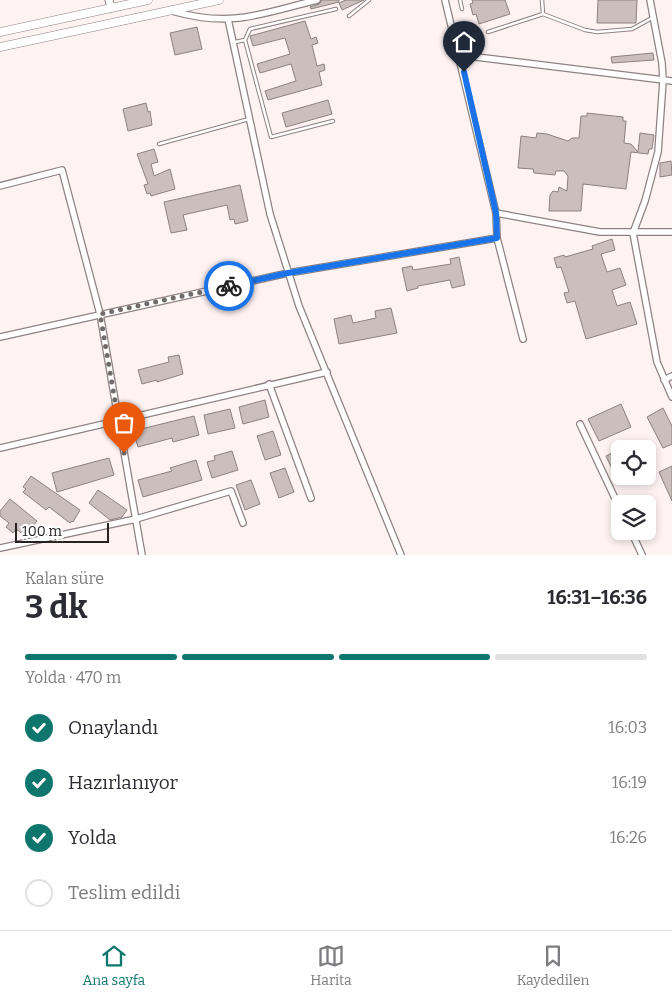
<!DOCTYPE html>
<html lang="tr">
<meta charset="utf-8">
<style>
body{margin:0;font-family:Bitter,serif;background:#f2f2f3;color:#2b2b33;height:100vh;display:flex;flex-direction:column;font-size:19px;white-space:nowrap}
*{box-sizing:border-box;margin:0}
p{font-size:16px;color:#7c7c81}
.icon{flex:none;width:28px;height:28px;fill:none;stroke:currentColor;stroke-width:2;stroke-linecap:round;stroke-linejoin:round}
.map{position:relative;height:555px;overflow:hidden}
.details{display:flex;flex-direction:column;background:#fff;flex:1}
.details>*{flex:none}
.tools{position:absolute;left:611px;top:440px;display:grid;gap:10px}
.tools a{display:grid;place-items:center;width:45px;height:45px;border-radius:8px;background:#fff;box-shadow:0 2px 8px #0003;font-size:25px}
.scale{position:absolute;left:15px;bottom:12px;width:94px;box-sizing:border-box;padding-left:5px;border:2px solid #262222;border-top:0;font-size:14px;line-height:18px;white-space:nowrap;color:#262222;-webkit-text-stroke:4px #fff;paint-order:stroke}
.pin{position:absolute;display:grid;place-items:center;width:42px;height:42px;color:#fff;margin:-51px -21px;border-radius:50% 50% 50% 0;rotate:-45deg;box-shadow:0 0 5px #0007}
.pin .icon{rotate:45deg}
.courier{position:absolute;display:grid;place-items:center;width:50px;height:50px;margin:-25px;border:4px solid #1a73e8;border-radius:50%;background:#fff;color:#222;box-shadow:0 1px 6px #0007}
.summary em{font-style:normal;font-weight:700}
.summary div{display:flex;flex-direction:column-reverse}
.summary{display:flex;align-items:center;justify-content:space-between;height:85px;padding:0 25px}
h1{font-size:32px;font-weight:700;line-height:38px}
.bar{display:grid;grid-template-columns:repeat(4,1fr);gap:8px 5px;align-content:center;height:60px;padding:0 25px}
.bar i{height:6px;border-radius:4px;background:#e1e1e2}
.bar .active{background:#0f766e}
.bar p{grid-column:span 4}
ol{padding:0 25px;list-style:none}
li{display:flex;align-items:center;gap:15px;height:55px}
li p{margin-inline-start:auto}
li .icon{padding:5px;border-radius:50%;background:#0f766e;color:#fff;stroke-width:4}
li:last-child{color:#7c7c81}
li i{width:28px;height:28px;border:2px solid #e1e1e2;border-radius:50%}
.tab-bar{display:flex;justify-content:space-around;align-items:center;height:70px;border-top:1px solid #e1e1e2;background:#fff;font-size:14px;color:#7c7c81}
.tab-bar a{display:grid;justify-items:center;gap:2px}
.tab-bar .active{color:#0f766e}
.map>svg:first-child{display:block}
.building{fill:#cabfbc;stroke:#8c827e}
.lines{fill:none;stroke-linecap:round;stroke-linejoin:round}
.service-casing{stroke:#8d8283;stroke-width:4.5}
.minor-casing{stroke:#8d8283;stroke-width:8}
.tertiary-casing{stroke:#8d8283;stroke-width:9}
.secondary-casing{stroke:#8d8283;stroke-width:9}
.service{stroke:#fff;stroke-width:2.5}
.minor{stroke:#fff;stroke-width:5.5}
.tertiary{stroke:#fff;stroke-width:7}
.secondary{stroke:#fff;stroke-width:8}
.done{stroke:#726b6b;stroke-width:5;stroke-dasharray:0 9}
.route{stroke:#1a73e8;stroke-width:6}
</style>
<div class="map">
<svg width="672" height="555" viewBox="0 0 672 555">
<rect width="100%" height="100%" fill="#fef2f3"/>
<path class="building" d="M322,0h17v2l-28,7 -1,-2 9,-3z
M346,0h18l-22,10 -3,-7z
M472,0h33l5,14 -31,10 -3,-10 -3,1 -3,-11 3,-1z
M598,0h39l-1,23h-39z
M305,21l6,18 5,-2 2,6 -6,2 5,21 7,-2 1,6 -6,2 3,13 -54,15 -3,-9 31,-10 -5,-17 -31,9 -3,-9 33,-10 -5,-16 -32,8 -3,-10z
M197,27l5,22 -27,6 -5,-22z
M653,53l1,7 -42,3 -1,-6z
M328,100l4,14 -46,13 -4,-14z
M146,103l2,9 2,-1 2,14 -24,6 -5,-22z
M587,113l36,4v4h3l-2,22 7,1 7,8 2,-19 14,2 -2,14h-3l-1,5 -17,-2 -5,37 -43,-5 -2,27h-32l1,-16 3,-4 5,1 1,-5 8,4 1,-15 -4,-5h-8l-1,4 -21,-2 -1,-4 -15,-1 3,-32 15,2 1,-5 10,1 21,7 4,-3h7l2,-22h6z
M154,149l4,13 -7,2 3,12 16,-7 5,20 -24,7 -1,-3 -3,1 -3,-9 4,-1 -11,-30z
M671,161l1,14 -12,2v-14z
M240,185l8,36 -13,3 -1,-5 -4,1 -3,-15 -44,10 4,15 -16,3 -7,-31z
M612,239l3,11 -14,4 6,18 13,-4 6,17 -14,5 5,16 13,-4 7,22 -51,15 -11,-38 -8,2 -3,-10 5,-1 -8,-25 -4,1 -3,-10 10,-3 1,2 28,-8 -1,-3z
M459,257l6,28 -13,3 -2,-8 -32,6v2l-11,3 -5,-23 10,-2 1,4 38,-6 -1,-5z
M391,308l6,25 -58,11 -5,-25 17,-4 2,8 23,-5 -1,-7z
M179,355l4,19 -26,8v-2l-15,4 -4,-14 31,-8 -1,-5z
M265,400l4,17 -26,7 -4,-17z
M621,404l10,23 -32,14 -11,-22z
M663,408l9,18v18l-9,4 -16,-31z
M230,409l5,19 -27,6 -4,-19z
M194,416l5,19 -26,7 -1,-4 -34,9 -5,-16z
M273,431l8,24 -16,5 -8,-24z
M620,449v24l-5,2 -9,-19z
M232,451l6,19 -26,8 -5,-16 8,-2 -1,-4z
M109,458l5,17 -57,17 -5,-19z
M196,460l6,20 -59,17 -5,-17 34,-9 -2,-3z
M672,466v35l-13,-29z
M285,468l9,24 -15,6 -9,-25z
M31,476l49,34 -7,12 -1,-1 -2,2 -21,-16 -3,3 -23,-18 3,-3 -3,-2z
M251,480l9,24 -15,6 -9,-25z
M98,490l29,20 -5,7 -12,3 -21,-17z
M10,499l27,22 -12,15 -9,-7 -3,4 -7,-6 3,-4 -9,-7v-5z"/>
<g class="lines">
<defs>
<path id="service" d="M460,0l2,9
M542,0l1,14
M349,16l20,-16
M488,32l55,-18 42,16 12,2 35,-3 20,-11
M245,40l26,97 62,-16
M235,42l10,-2 5,-11 86,-20
M159,144l90,-25"/>
<path id="minor" d="M445,0l51,213 1,25 26,101
M650,0l12,63 1,18 -5,71 -13,49 -12,32 24,129 15,35
M172,11c59,17 88,3 145,-11
M228,19l42,195 29,92 102,249
M460,55l212,26
M0,186l62,-16 38,144 42,241
M496,213l104,19h72
M0,337l288,-64 209,-35
M664,380l8,-4
M269,384l42,114
M580,424l40,85
M0,448l327,-76
M631,531l11,24
M0,548l136,-29 95,-28 12,32"/>
<path id="tertiary" d="M109,0l2,8"/>
<path id="secondary" d="M0,32l148,-32
M0,47l219,-47"/>
</defs>
<use href="#service" class="service-casing"/>
<use href="#minor" class="minor-casing"/>
<use href="#tertiary" class="tertiary-casing"/>
<use href="#secondary" class="secondary-casing"/>
<use href="#service" class="service"/>
<use href="#minor" class="minor"/>
<use href="#tertiary" class="tertiary"/>
<use href="#secondary" class="secondary"/>
</g>
<g class="lines">
<path class="done" d="M124,453l-24,-139 129,-28"/>
<path class="route" d="M229,286l59,-13 209,-35 -1,-25 -32,-141"/>
</g>
</svg>
<div class="tools">
<a><svg class="icon" aria-label="locate" viewBox="0 0 24 24"><circle cx="12" cy="12" r="6"/><path d="M12 2v4M12 18v4M2 12h4M18 12h4"/></svg></a>
<a><svg class="icon" aria-label="layers" viewBox="0 0 24 24"><path d="M12 4l9 5-9 5-9-5zM3 14l9 5 9-5"/></svg></a>
</div>
<div class="scale">100 m</div>
<div class="pin" style="left:124px;top:453px;background:#ea580c"><svg class="icon" aria-label="bag" viewBox="0 0 24 24"><path d="M5 8h14l-1 12H6zM9 8a3 3 0 0 1 6 0"/></svg></div>
<div class="pin" style="left:464px;top:72px;background:#1f2937"><svg class="icon" aria-label="home" viewBox="0 0 24 24"><path d="M3 11l9-7 9 7M6 9v11h12V9"/></svg></div>
<div class="courier" style="left:229px;top:286px"><svg class="icon" aria-label="bike" viewBox="0 0 24 24"><circle cx="6" cy="16" r="4"/><circle cx="18" cy="16" r="4"/><path d="M6 16l4-8h5l3 8M10 8l3 8H6M13 5h3"/></svg></div>
</div>
<section class="details">
<div class="summary"><div><h1>3 dk</h1><p>Kalan süre</p></div><em>16:31–16:36</em></div>
<div class="bar"><i class="active"></i><i class="active"></i><i class="active"></i><i></i><p>Yolda · 470 m</p></div>
<ol>
<li><svg class="icon" aria-label="check" viewBox="0 0 24 24"><path d="M5 12l5 5 9-10"/></svg>Onaylandı<p>16:03</p></li>
<li><svg class="icon" aria-label="check" viewBox="0 0 24 24"><path d="M5 12l5 5 9-10"/></svg>Hazırlanıyor<p>16:19</p></li>
<li><svg class="icon" aria-label="check" viewBox="0 0 24 24"><path d="M5 12l5 5 9-10"/></svg>Yolda<p>16:26</p></li>
<li><i></i>Teslim edildi</li>
</ol>
</section>
<nav class="tab-bar">
<a class="active"><svg class="icon" aria-label="home" viewBox="0 0 24 24"><path d="M3 11l9-7 9 7M6 9v11h12V9"/></svg>Ana sayfa</a>
<a><svg class="icon" aria-label="map" viewBox="0 0 24 24"><path d="M3 6l6-2 6 2 6-2v14l-6 2-6-2-6 2zM9 4v14M15 6v14"/></svg>Harita</a>
<a><svg class="icon" aria-label="saved" viewBox="0 0 24 24"><path d="M7 4h10v16l-5-4-5 4z"/></svg>Kaydedilen</a>
</nav>
